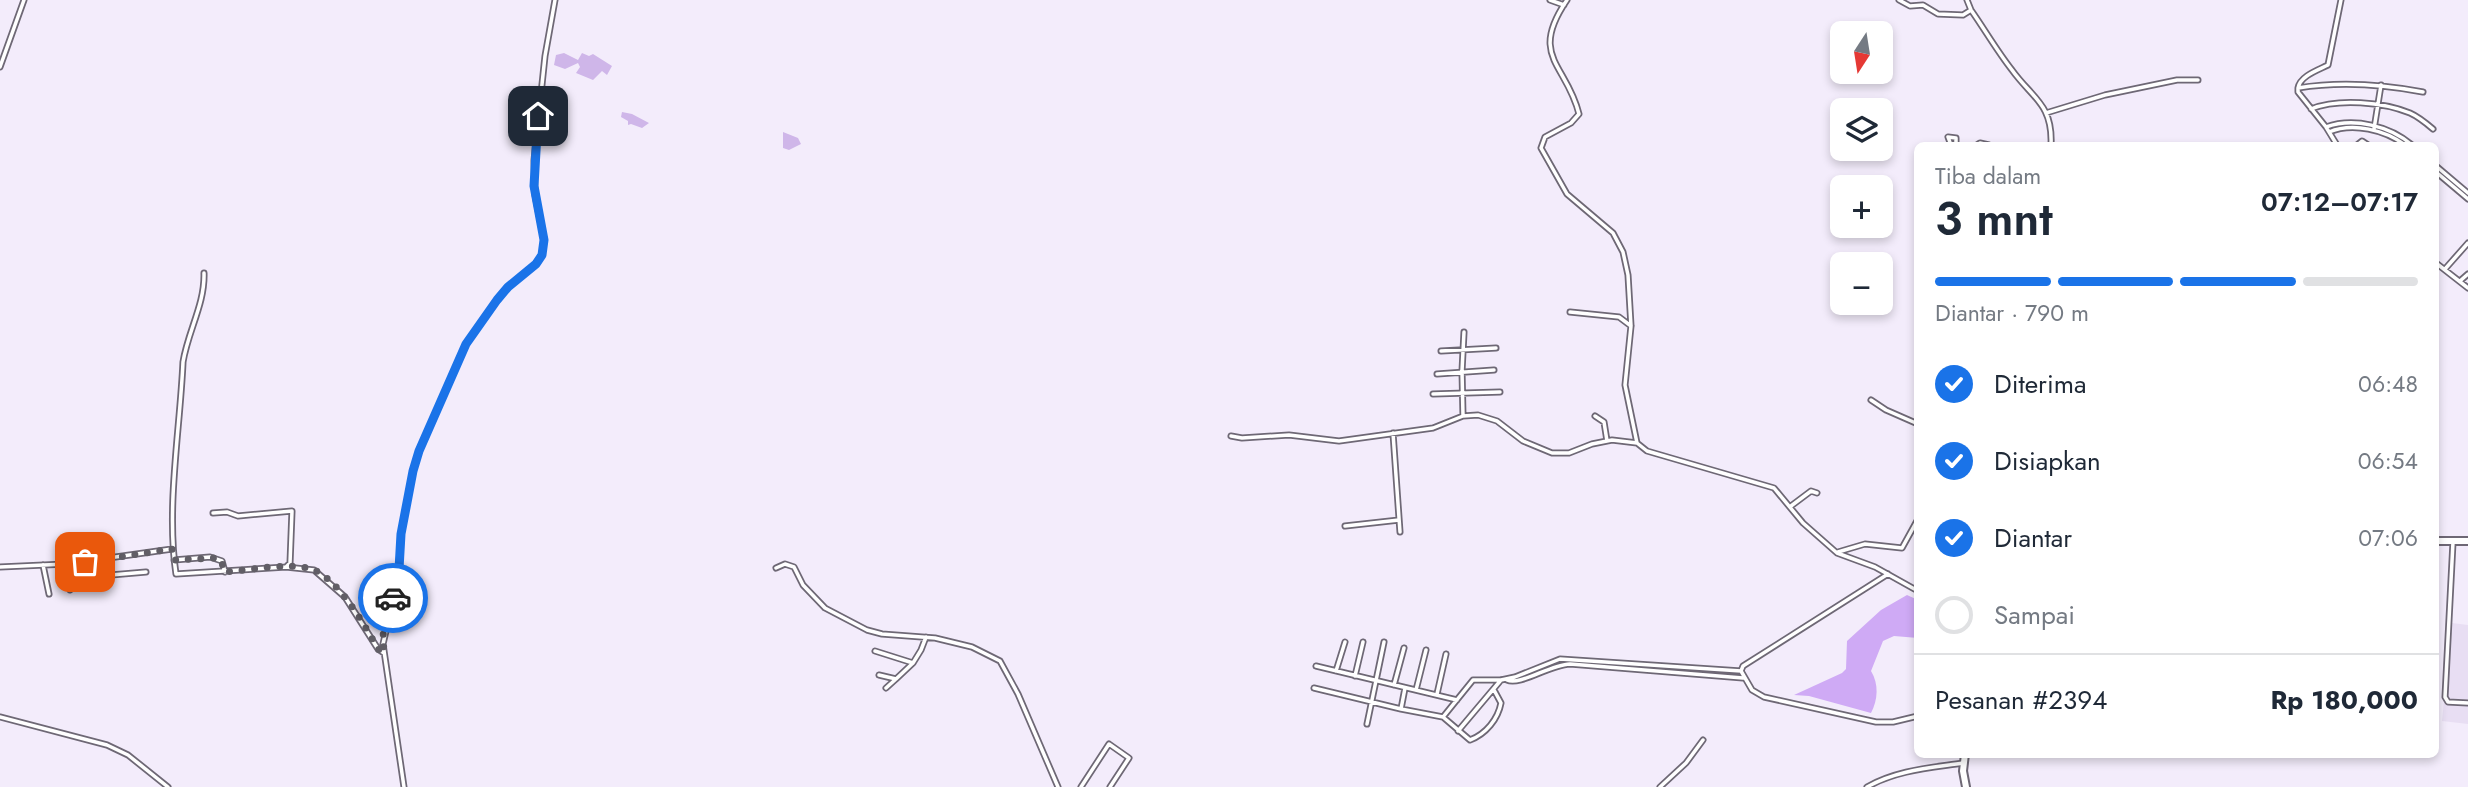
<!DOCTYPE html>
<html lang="id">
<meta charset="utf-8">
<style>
body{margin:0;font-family:Jost,sans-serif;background:#f2f2f3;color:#1f2937;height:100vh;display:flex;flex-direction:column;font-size:26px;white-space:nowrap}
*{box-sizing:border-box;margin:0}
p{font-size:23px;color:#747a83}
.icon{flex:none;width:38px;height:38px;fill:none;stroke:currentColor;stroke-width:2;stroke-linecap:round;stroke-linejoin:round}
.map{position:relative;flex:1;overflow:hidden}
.panel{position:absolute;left:1914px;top:142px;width:525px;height:616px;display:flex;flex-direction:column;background:#fff;border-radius:10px;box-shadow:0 4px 10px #0003}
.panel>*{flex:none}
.needle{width:46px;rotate:192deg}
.controls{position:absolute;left:1830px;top:21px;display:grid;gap:14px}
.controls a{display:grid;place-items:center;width:63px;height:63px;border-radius:10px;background:#fff;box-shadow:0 4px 10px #0003;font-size:35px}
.pin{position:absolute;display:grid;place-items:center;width:60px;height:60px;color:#fff;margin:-30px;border-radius:14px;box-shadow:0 4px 10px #0006}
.courier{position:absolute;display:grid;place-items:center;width:70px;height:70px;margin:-35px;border:5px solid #1a73e8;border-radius:50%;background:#fff;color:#222;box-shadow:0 2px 9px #0007}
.overview em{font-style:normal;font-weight:600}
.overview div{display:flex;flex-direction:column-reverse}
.overview{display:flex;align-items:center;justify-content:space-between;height:119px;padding:0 21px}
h1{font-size:46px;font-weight:600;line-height:52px}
.bar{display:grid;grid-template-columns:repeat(4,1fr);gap:10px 7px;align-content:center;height:84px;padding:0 21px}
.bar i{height:9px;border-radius:5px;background:#e0e1e3}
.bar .active{background:#1a73e8}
.bar p{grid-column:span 4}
.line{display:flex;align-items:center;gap:18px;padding:0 21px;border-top:2px solid #e0e1e3}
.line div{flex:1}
ol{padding:0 21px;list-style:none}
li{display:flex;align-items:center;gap:21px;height:77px}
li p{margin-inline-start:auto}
li .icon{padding:7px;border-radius:50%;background:#1a73e8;color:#fff;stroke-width:4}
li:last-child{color:#747a83}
li i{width:38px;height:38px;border:4px solid #e0e1e3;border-radius:50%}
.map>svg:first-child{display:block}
.built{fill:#e8def3}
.green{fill:#cfb6e9}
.forest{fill:#cfaaf5}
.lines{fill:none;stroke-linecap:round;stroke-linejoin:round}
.minor-casing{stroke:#6e6875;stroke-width:7}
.trunk-casing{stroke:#6e6875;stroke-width:10}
.minor{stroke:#fff;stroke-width:3.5}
.trunk{stroke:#fff;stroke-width:6}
.done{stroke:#615e66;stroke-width:7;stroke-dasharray:0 12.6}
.route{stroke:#1a73e8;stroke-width:9}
</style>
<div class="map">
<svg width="2468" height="787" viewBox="0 0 2468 787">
<rect width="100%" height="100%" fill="#f3ecfb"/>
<path class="built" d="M2452,623l16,2v99l-26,-3z"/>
<path class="green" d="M564,53l14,7 4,-7 7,3 4,-2 19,12 -5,9 -5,-4 -9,9 -17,-7 4,-6 -2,-4 -13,6 -11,-4 2,-10z
M622,112l10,2 17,9 -7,5 -11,-4 -3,1v-4l-7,-4z
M783,132l15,6 3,6 -12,6 -6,-2z"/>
<path class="forest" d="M1907,595l11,5v38l-24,-2 -11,5 -12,30c8,13 7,29 0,42l-62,-17 -15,-1 48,-22 4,-4 1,-28 34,-31z"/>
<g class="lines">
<defs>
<path id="minor" d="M1550,0l14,5
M1567,0c-39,57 0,64 12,114l-8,9 -26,14 -4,11 26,46 46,39 10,19 5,23 3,51 -6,59 12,58 10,8 127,37 29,35 34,30 38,14 43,24
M1899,0l11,6 13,-1 15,9 25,1 8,-5
M1967,0l4,10c14,20 26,41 41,60 20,28 41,34 39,75
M0,67l24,-67
M2298,88c2,-12 20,-18 30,-23l13,-65
M2311,109c27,-11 72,-7 99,4 9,4 16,10 23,16
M2046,113l59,-18 72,-15h21
M2326,127c28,-10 64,-1 86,18
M2374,129l7,-44
M2329,132c24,-10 56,-2 76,13
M1951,145l-3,-8 8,1v7
M1977,145l3,-2 9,2
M2337,145l-11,-18 -28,-35v-4c43,-7 83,-4 125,4
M2357,145l5,-4 6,4
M2436,166l32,27
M2436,172l32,27
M2436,263l32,25
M2445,269l23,-26
M204,273c1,31 -16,58 -21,89 -3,68 -17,145 -7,212l110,-7 28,3 31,27 33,52 6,4
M2460,281l8,-7
M1570,312l49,5 12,9
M1441,351l55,-3
M1437,374l57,-4
M1433,394l67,-2
M1871,400l15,10 32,14
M1463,416l-1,-45 2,-39
M1595,416l9,6 3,19
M1393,433l7,99
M1231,436l11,2 47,-3 50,6 94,-13 30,-12 15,-1 19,6 26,20 29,12h17l23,-9 20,-4 25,3
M1791,506l20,-15 6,2
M213,513l14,-1 11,4 54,-5 -2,52 -4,4
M1345,526l54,-6
M2453,542l-8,155 3,5 20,1
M1838,552l27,-8 37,4 16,-29
M103,558l4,16 4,1 35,-3
M174,560l36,-3 12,4 3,11
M85,563l4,25
M43,565l6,29
M66,565l4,25
M0,567l66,-3 106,-15
M776,568l9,-4 9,3 9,18 22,23 42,22 15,4 53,4 37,9 28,14 18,33 40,93
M1888,574l-145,92 -2,5 11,19 12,7 112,25h17l25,-6
M875,651l38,12 8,-13 5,-13
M1316,666l141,34
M1336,671l9,-29
M879,675l17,4 17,-16
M1355,676l8,-34
M1507,680c13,6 42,-15 63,-16l173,14
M1394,685l10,-37
M886,688l10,-9
M1314,688l87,21
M1405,688l-4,21 42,8 27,23c16,-6 28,-21 31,-37l-7,-13
M1416,690l10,-40
M1437,694l9,-40
M0,717l107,28 21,10 40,32
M1443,717l30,-37h28l14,-3 45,-18 181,12
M1367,724l17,-82
M1458,731l43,-51
M404,787l-21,-143 15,-65 3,-45 12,-63 6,-20 47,-107 31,-44 11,-13 28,-23 6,-9 2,-15 -9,-45 -1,-35 11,-104 10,-56
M1081,787l28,-43 20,14 -19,29
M1660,787l26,-24 17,-23
M1867,787c30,-17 63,-19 96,-24"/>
<path id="trunk" d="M2436,541h32
M1965,754l-2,17 3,16"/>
</defs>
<use href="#minor" class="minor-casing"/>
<use href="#trunk" class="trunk-casing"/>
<use href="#minor" class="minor"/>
<use href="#trunk" class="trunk"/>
</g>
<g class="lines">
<path class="done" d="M85,562l87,-13 2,11 41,-2 6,2 4,12c26,-2 57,-9 83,-4 28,6 57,58 70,81l6,4 -1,-18 10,-37"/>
<path class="route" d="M393,598l6,-29 2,-35 12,-63 6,-20 47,-107 31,-44 11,-13 28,-23 6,-9 2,-15 -10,-54 4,-70"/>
</g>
</svg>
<div class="controls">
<a><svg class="needle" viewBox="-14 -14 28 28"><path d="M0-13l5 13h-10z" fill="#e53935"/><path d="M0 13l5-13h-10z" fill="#747a83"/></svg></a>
<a><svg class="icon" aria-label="layers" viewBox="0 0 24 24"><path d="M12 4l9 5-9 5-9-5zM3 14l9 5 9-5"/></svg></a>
<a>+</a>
<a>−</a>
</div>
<div class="pin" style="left:85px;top:562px;background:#ea580c"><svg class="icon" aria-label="bag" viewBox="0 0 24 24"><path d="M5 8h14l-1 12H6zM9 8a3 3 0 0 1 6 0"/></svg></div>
<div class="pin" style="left:538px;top:116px;background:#1f2937"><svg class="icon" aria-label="home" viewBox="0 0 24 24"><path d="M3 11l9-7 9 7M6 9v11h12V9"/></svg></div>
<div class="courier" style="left:393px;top:598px"><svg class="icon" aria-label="car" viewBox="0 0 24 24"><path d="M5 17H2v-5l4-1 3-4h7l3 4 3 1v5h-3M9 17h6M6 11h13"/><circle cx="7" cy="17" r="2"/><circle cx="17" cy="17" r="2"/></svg></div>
<section class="panel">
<div class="overview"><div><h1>3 mnt</h1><p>Tiba dalam</p></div><em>07:12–07:17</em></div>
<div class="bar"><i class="active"></i><i class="active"></i><i class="active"></i><i></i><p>Diantar · 790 m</p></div>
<ol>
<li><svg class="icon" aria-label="check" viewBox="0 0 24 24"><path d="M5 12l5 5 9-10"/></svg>Diterima<p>06:48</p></li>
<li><svg class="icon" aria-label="check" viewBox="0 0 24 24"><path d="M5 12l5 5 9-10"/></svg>Disiapkan<p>06:54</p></li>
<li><svg class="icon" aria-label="check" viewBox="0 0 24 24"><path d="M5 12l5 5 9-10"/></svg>Diantar<p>07:06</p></li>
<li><i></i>Sampai</li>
</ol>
<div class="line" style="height:91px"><div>Pesanan #2394</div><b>Rp 180,000</b></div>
</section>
</div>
